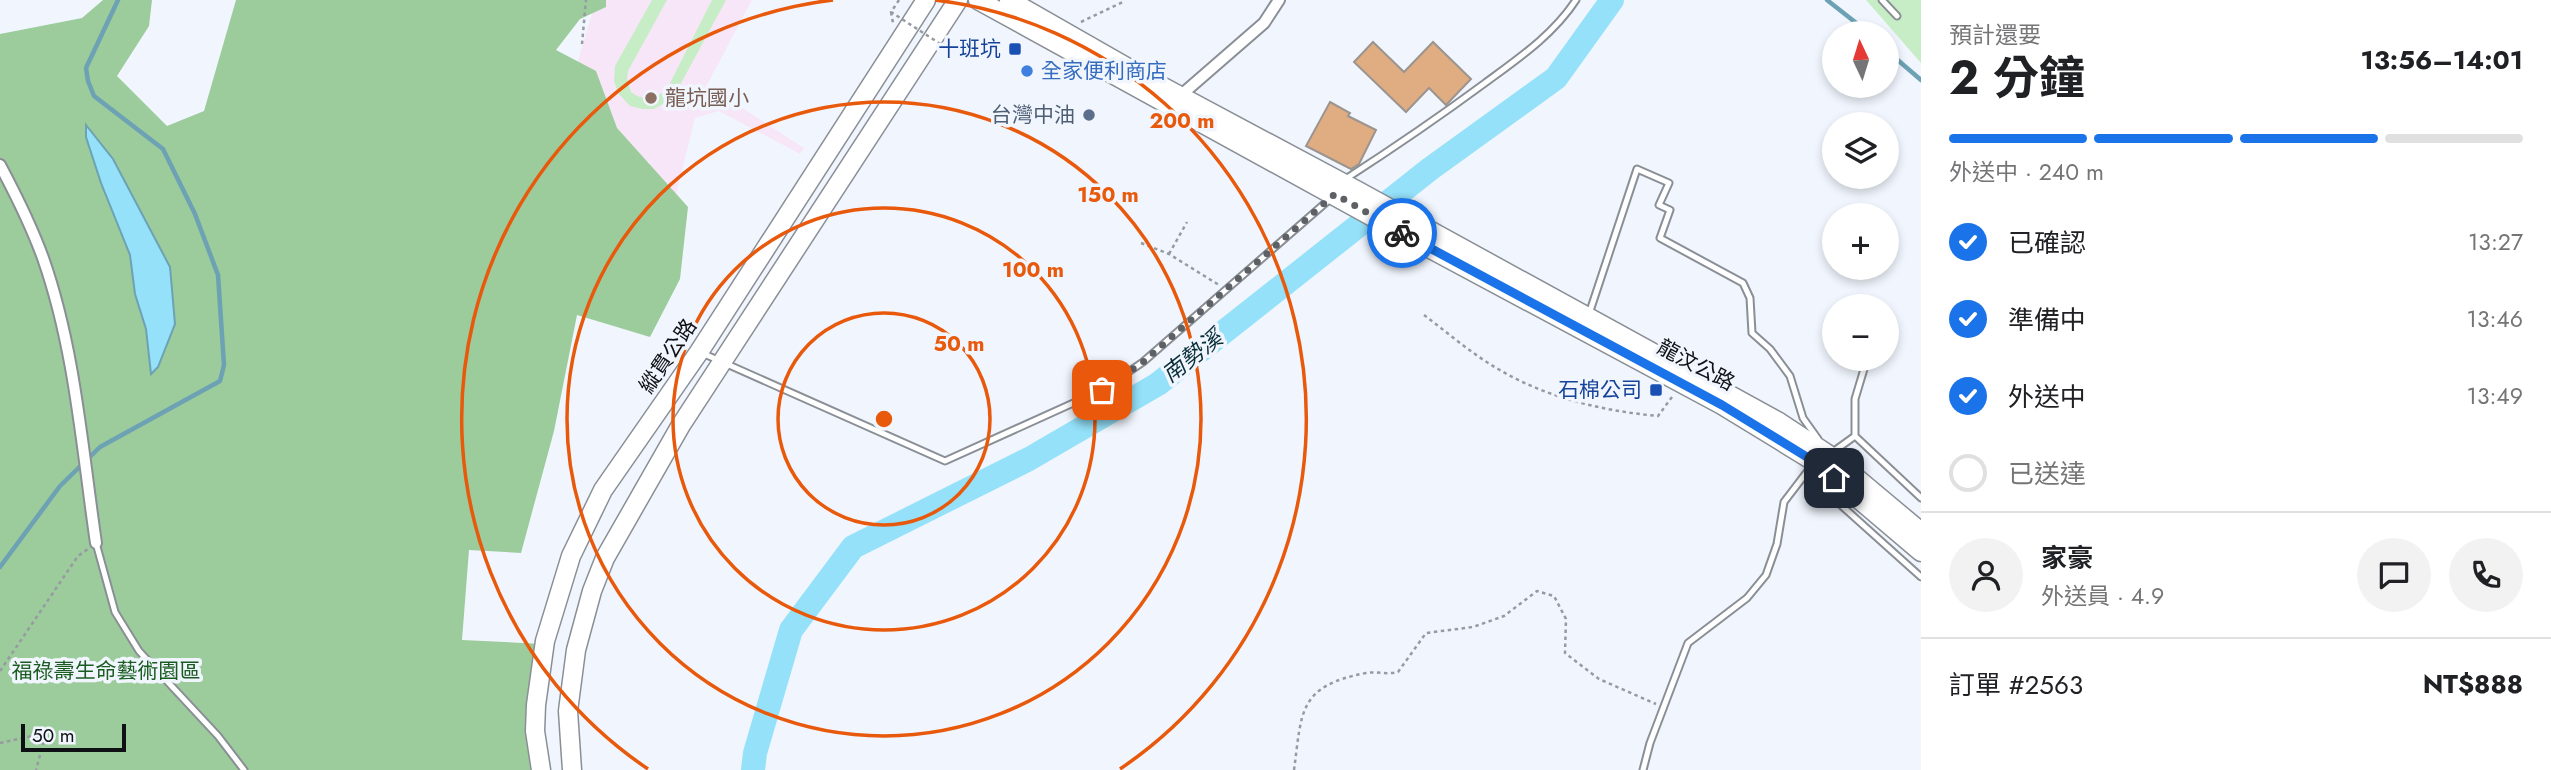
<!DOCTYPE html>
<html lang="zh-TW">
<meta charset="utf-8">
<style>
body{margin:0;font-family:Jost,"Noto Sans TC",sans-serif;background:#f2f2f2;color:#202124;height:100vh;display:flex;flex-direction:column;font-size:26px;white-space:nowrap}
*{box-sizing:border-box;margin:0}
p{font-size:23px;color:#757577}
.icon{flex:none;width:38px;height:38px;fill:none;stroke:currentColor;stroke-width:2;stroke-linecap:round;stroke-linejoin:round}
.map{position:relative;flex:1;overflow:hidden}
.panel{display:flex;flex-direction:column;background:#fff;width:630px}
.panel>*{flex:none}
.needle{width:46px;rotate:356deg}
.fabs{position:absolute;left:1822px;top:21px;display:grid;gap:14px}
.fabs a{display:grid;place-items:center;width:77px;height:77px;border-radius:50%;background:#fff;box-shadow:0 4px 10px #0003;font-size:35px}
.scale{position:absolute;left:21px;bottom:18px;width:105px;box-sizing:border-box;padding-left:7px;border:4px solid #0e1013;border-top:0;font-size:19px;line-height:24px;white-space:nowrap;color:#0e1013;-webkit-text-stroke:5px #f1f6fe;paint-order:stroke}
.pin{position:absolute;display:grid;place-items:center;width:60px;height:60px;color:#fff;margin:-30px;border-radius:14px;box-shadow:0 4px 10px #0006}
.courier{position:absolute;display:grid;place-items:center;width:70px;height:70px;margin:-35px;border:5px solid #1a73e8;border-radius:50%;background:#fff;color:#222;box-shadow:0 2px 9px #0007}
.summary em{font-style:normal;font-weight:700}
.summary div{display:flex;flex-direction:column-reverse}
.summary{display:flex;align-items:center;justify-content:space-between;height:119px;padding:0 28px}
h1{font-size:46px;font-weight:700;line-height:52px}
.bar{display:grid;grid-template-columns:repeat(4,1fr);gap:10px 7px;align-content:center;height:84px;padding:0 28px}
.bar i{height:9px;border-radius:5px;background:#e0e0e0}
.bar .active{background:#1a73e8}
.bar p{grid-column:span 4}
.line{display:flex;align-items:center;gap:18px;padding:0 28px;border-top:2px solid #e0e0e0}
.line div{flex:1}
.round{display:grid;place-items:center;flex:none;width:74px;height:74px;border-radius:37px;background:#f2f2f2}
ol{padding:0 28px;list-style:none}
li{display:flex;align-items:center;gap:21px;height:77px}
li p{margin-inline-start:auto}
li .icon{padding:7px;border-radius:50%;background:#1a73e8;color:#fff;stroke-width:4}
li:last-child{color:#757577}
li i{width:38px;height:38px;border:4px solid #e0e0e0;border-radius:50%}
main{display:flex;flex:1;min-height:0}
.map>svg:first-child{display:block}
.education{fill:#f7e6f7}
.green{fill:#c6edc6}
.forest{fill:#9ccb9c}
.water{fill:#94e1f9;stroke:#6ca2b4;stroke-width:2}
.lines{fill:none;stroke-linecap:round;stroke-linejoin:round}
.stream{stroke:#6ca2b4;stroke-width:4.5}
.river{stroke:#94e1f9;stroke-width:24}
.building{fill:#e0ad83;stroke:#9b948f;stroke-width:2}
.service-casing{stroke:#8a8f96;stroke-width:9}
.minor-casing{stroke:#8a8f96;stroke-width:14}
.primary-casing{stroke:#8a8f96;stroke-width:21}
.path{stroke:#979ba1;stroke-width:2.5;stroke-dasharray:3.5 3.5;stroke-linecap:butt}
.service{stroke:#fff;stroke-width:5}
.minor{stroke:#fff;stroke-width:10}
.primary{stroke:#fff;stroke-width:18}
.path-bridge{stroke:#979ba1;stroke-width:2.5;stroke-dasharray:3.5 3.5;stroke-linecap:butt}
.done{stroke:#5d6065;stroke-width:7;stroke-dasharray:0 12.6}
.route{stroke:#1a73e8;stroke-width:9}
.ring{fill:none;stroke:#e8590c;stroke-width:3.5}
.transit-dot{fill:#1a4fb4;stroke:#f1f6fe;stroke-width:2.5}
.shop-dot{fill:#3f7fe0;stroke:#f1f6fe;stroke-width:2.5}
.education-dot{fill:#8d6e63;stroke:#f1f6fe;stroke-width:2.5}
.service-dot{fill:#5c6f8a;stroke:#f1f6fe;stroke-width:2.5}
.labels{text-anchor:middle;stroke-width:7;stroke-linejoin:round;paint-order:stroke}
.transit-label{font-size:21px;fill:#164399;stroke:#f1f6fe;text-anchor:end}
.shop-label{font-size:21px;fill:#366cbe;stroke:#f1f6fe;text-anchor:start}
.education-label{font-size:21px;fill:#785e54;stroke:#f1f6fe;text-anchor:start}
.service-label{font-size:21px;fill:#4e5e75;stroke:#f1f6fe;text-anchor:end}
.street-label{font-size:21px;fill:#0e1013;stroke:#f1f6fe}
.park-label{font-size:21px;fill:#1b5c20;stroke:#f1f6fe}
.water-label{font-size:23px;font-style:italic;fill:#082e38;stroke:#f1f6fe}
.centre{fill:#e8590c;stroke:#f1f6fe;stroke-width:3.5}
.ring-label{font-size:21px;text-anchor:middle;font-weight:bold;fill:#e8590c;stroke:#f1f6fe;stroke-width:7;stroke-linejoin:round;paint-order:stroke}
</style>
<main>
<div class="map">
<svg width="1921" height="770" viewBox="0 0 1921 770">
<rect width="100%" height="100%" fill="#f1f6fe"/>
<path class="education" d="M596,0h156l-45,85 97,63 -4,6 -81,-43 -24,7 -20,81 -30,-9 5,-27 -63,-34 -16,-45z"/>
<path class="green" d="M652,0h15l-39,71 -1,7 4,14c13,10 25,7 36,-3l45,-89h14l-53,98 -19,11h-11l-13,-3 -12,-13 -4,-12 1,-15z
M1866,0h55v63z"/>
<path class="forest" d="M103,0h49l-3,26 -32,50 50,50 37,-15 32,-111h370v7l-26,12 -24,31 40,21 21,57 71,79 -8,72 -30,58 -73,-22 -23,116 -33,122 -52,-3 -7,90 81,4 -1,115 3,11h-545v-736l82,-16z"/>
<path class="water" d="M86,125l27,34 57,108 5,57 -17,43 -7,7 -5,-45 -11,-35 -5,-39 -29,-72 -15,-46z"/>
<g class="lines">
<path class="stream" d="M1827,0l42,33
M1886,50l35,30
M0,567l60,-81 40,-39 120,-66 4,-16 -6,-90 -23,-61 -32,-65 -69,-53 -6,-15 -2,-13 32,-68"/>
<path class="river" d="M753,770l2,-17 36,-123 62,-83 176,-88 129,-75 272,-215 126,-91 56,-78"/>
</g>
<path class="building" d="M1373,42l31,30 29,-30 38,37 -25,26 -17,-17 -23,24 -52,-50z
M1330,102l20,11 -2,3 28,14 -17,34 -8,5 -45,-23z"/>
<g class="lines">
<defs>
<path id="service" d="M1882,0l15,16
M1344,180c48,-31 95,-63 141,-97 34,-25 68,-48 91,-83
M1589,314l48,-145 32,14 -10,22 11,5 -10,28 83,45 7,15 2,35 18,16 20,27 13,42 15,21
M702,353l243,108 157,-71 41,-28 187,-163
M1855,436v-37l12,-40
M1830,454l25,-18 66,62
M1818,471l5,18 98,88
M96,543l19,69 24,39 79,85 26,34
M1643,770l7,-27 38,-100 59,-45 19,-23 11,-31 7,-42 29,-38"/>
<path id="minor" d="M1180,96l84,-73 15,-23
M0,165c16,30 31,60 43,93 32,91 39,190 53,285"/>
<path id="primary" d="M978,0l451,248 293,157 93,57 106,90
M1009,0l128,73 221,118 421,231 50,33 92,77
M541,770l-6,-39 1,-26 9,-64 26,-85 32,-66 96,-138 227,-352
M572,770l-4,-59 8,-61 16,-59 13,-33 76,-133 277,-425"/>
</defs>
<use href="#service" class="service-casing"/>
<use href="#minor" class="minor-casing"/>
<use href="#primary" class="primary-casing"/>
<path class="path" d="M891,12l2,11
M1081,22l44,-21
M582,44l4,-44
M1141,243l28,11 50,31
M1169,254l18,-32
M1424,315c24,18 48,39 74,54 49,29 105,42 160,47l14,-19
M0,671l78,-115 10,-7
M0,743l46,-10 -10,37
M1294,770c8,-59 4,-84 72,-97 10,-2 20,2 32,-1l28,-39 47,-6 31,-11 33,-25 17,5 12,23 -1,34 34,26 57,25"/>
<use href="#service" class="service"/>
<use href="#minor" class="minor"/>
<use href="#primary" class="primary"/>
<path class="path-bridge" d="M899,0l-8,12 51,33"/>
</g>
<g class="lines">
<path class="done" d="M1102,390l41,-28 192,-168 67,39"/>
<path class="route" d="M1402,233l320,172 93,57 19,16"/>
</g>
<g class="ring">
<circle cx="884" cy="419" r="106"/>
<circle cx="884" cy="419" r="211"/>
<circle cx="884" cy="419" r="317"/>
<path d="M648 769A422 422 0 0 1 833 0M935 0A422 422 0 0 1 1120 769"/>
</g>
<g class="transit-dot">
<rect x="1008" y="42" width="14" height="14" rx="3.5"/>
<rect x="1649" y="383" width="14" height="14" rx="3.5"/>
</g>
<circle class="shop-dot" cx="1027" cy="71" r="7"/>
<circle class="education-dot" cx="651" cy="98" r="7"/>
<circle class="service-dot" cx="1089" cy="115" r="7"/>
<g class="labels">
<g class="transit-label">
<text x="1001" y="56">十班坑</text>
<text x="1642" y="397">石棉公司</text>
</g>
<g class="shop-label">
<text x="1041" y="78">全家便利商店</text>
</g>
<g class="education-label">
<text x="665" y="105">龍坑國小</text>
</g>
<g class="service-label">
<text x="1075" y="122">台灣中油</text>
</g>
<g class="street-label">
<text transform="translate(668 356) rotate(-56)" y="7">縱貫公路</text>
<text transform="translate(1696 365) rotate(28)" y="7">龍汶公路</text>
</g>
<g class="park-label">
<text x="106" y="678">福祿壽生命藝術園區</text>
</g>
<g class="water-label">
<text transform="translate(1192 356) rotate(-38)" y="8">南勢溪</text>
</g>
</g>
<circle cx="884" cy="419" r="10" class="centre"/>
<g class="ring-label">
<text x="1182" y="128">200 m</text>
<text x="1108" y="202">150 m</text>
<text x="1033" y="277">100 m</text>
<text x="959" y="351">50 m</text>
</g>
</svg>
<div class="fabs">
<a><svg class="needle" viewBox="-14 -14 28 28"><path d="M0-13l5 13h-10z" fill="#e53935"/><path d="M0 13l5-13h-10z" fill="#757577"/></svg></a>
<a><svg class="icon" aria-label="layers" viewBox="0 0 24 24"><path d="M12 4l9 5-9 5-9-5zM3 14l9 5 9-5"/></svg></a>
<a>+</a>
<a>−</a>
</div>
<div class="scale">50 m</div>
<div class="pin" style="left:1102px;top:390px;background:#ea580c"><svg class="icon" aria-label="bag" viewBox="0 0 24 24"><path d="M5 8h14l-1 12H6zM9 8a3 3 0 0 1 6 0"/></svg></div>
<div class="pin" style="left:1834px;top:478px;background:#1f2937"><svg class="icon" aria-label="home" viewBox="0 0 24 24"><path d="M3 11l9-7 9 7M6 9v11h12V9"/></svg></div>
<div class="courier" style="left:1402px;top:233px"><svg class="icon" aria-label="bike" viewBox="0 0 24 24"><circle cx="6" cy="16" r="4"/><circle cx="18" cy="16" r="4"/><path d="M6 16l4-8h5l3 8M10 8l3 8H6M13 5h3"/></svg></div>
</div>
<section class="panel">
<div class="summary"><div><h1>2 分鐘</h1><p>預計還要</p></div><em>13:56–14:01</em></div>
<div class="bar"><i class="active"></i><i class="active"></i><i class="active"></i><i></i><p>外送中 · 240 m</p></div>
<ol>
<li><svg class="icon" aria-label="check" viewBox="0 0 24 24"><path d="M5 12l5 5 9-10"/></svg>已確認<p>13:27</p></li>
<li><svg class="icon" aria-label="check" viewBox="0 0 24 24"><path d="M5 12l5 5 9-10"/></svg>準備中<p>13:46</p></li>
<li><svg class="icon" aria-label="check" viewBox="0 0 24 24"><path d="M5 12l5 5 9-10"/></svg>外送中<p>13:49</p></li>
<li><i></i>已送達</li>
</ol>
<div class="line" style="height:126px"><a class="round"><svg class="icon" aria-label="person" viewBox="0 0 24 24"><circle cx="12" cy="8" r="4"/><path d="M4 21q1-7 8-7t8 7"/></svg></a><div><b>家豪</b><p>外送員 · 4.9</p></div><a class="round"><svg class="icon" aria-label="chat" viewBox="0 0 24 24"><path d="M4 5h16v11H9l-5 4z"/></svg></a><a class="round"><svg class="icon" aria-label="phone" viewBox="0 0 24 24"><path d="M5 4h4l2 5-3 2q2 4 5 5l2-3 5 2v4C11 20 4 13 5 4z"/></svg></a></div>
<div class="line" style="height:91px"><div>訂單 #2563</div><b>NT$888</b></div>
</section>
</main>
